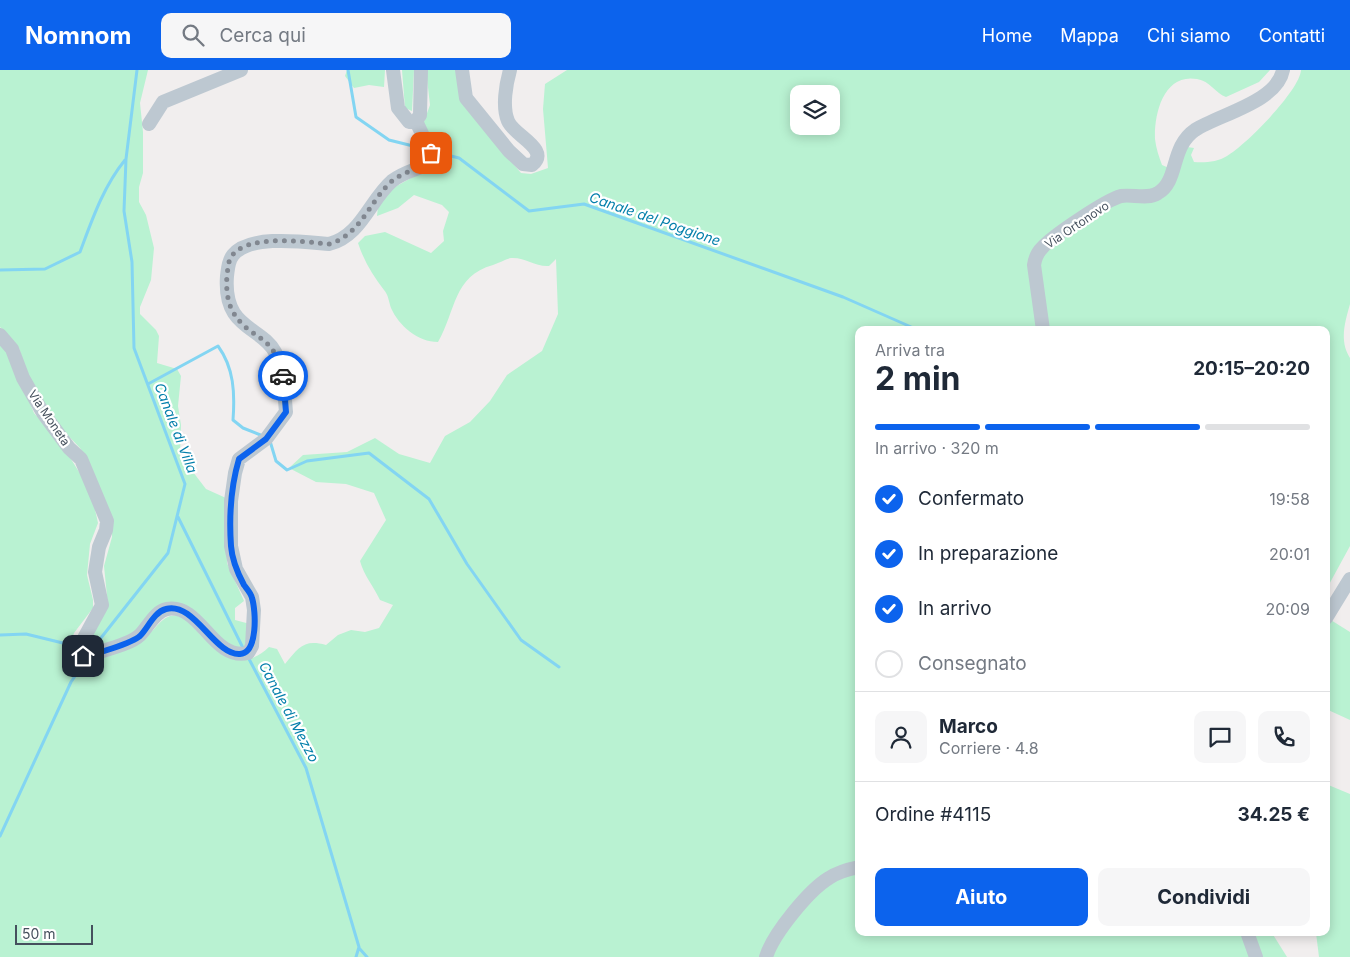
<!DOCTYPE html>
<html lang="it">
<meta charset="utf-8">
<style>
body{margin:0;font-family:Inter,sans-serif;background:#f6f6f7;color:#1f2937;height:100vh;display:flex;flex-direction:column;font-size:19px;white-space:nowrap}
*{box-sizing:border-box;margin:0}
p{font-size:16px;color:#747a83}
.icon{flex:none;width:28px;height:28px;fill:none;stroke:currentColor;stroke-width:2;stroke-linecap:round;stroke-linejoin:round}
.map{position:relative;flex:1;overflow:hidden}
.panel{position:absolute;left:855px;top:256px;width:475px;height:610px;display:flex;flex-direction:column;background:#fff;border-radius:10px;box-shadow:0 2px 12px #0003}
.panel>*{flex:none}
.buttons{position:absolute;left:790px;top:15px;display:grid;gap:10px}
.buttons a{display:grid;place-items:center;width:50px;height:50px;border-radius:10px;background:#fff;box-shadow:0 2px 12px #0003;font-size:25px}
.scale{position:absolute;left:15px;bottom:12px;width:78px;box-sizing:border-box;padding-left:5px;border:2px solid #45505d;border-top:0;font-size:14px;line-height:18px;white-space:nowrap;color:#45505d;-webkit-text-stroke:4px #fff;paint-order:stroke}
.pin{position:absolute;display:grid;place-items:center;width:42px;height:42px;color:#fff;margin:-21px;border-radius:10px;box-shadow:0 2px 8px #0006}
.courier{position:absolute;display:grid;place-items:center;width:50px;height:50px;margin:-25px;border:4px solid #0c63ed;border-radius:50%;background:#fff;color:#222;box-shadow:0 1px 6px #0007}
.head em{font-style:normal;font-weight:700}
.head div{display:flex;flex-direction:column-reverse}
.head{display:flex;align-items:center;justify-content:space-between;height:85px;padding:0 20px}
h1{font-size:32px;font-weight:700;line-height:38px}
.bar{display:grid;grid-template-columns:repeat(4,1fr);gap:8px 5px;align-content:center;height:60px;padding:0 20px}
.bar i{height:6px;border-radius:4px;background:#e0e1e3}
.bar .current{background:#0c63ed}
.bar p{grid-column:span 4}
.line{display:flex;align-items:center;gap:12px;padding:0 20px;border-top:1px solid #e0e1e3}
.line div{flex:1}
.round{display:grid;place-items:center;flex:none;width:52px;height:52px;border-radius:10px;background:#f6f6f7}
ol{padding:0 20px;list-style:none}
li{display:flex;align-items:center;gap:15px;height:55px}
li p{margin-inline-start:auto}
li .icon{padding:5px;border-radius:50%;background:#0c63ed;color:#fff;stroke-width:4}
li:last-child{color:#747a83}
li i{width:28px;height:28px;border:2px solid #e0e1e3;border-radius:50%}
.cta{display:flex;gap:10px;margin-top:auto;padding:10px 20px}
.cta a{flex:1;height:58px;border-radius:10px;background:#0c63ed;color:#fff;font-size:20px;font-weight:700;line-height:58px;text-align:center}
.cta a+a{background:#f6f6f7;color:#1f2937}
header{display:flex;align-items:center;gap:30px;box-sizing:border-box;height:70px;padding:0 25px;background:#0c63ed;color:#fff}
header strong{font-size:24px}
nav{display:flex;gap:28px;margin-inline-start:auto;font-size:18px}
.search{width:350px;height:45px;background:#f6f6f7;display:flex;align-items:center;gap:12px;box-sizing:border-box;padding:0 18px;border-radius:10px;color:#747a83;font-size:19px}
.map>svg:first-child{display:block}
.green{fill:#b9f2d2;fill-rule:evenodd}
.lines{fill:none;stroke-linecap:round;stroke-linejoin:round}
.stream{stroke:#83d5f2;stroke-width:3}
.minor{stroke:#bdc8d1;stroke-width:14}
.done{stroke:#818790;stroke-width:5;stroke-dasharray:0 9}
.route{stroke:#0c63ed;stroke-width:6}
.labels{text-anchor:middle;stroke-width:4.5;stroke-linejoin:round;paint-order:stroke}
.street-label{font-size:12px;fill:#45505d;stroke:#fff}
.water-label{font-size:14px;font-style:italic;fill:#037fab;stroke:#fff}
</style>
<header>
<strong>Nomnom</strong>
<div class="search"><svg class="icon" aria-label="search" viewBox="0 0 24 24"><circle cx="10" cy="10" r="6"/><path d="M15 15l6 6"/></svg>Cerca qui</div>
<nav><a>Home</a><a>Mappa</a><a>Chi siamo</a><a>Contatti</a></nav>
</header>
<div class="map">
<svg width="1350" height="887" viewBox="0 0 1350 887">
<rect width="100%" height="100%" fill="#f1eeee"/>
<path class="green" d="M0,0h148l-8,33 3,29v41l-4,14v15l7,13 8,33 -3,32 -11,27v7l16,16 3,6 -2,27 20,6 4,7 -3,30 3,19 -1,30 26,34 20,9 1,65 17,38 -9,7v12l15,4 -2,20 -15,6 -49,-41 -13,-7 -15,5 -19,26 -50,17 -3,-4 24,-40 -4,-40 8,-29v-18l-22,-55 -10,-16 -21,-22 -31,-49 -9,-29 -19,-21z
M347,0h38l-1,17 -15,-2 -15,3 -9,-12z
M402,0h12l-2,41 -7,-3z
M426,0h29l19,48 47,55 10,1 17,-6 -5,-59 2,-25 22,-14h703l-11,12 -33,15c-11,-4 -16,-16 -29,-18 -33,-6 -43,34 -42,60 1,9 4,18 7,26l7,3 18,-21 7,1 -3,7 3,7c10,1 24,0 33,-6 19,-11 73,-66 74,-86h49v234c-5,18 -11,37 0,54v188l-24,44v-260h-467v602l413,1 15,24h-1287v-614l7,6 27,64 30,35 27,43 7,32 -8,21 -3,31 6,25v8l-19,25 -4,13 3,8c22,-5 48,-7 69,-16 16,-6 20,-30 42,-20 25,24 50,62 85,29l8,2 8,15c14,-17 19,-25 41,-19l12,-10 13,-5 14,2 14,-4 14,-23 -13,-5c-7,-15 -16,-24 -20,-39l26,-41 -12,-27 -28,-9 -30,-2 -27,-14 14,-13 44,-3 28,-14 24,16 31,9 15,-27 25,-14 20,-21 17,-26 35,-24 16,-37 -2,-55 -7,7c-14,1 -24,-9 -38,-8 -5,1 -12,5 -18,7 -40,11 -37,46 -55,77 -20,0 -39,-16 -47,-34 -2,-6 -3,-14 -7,-18 -11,-14 -20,-29 -26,-47l7,-7 20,-4 46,21 13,-12 -1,-10 6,-19 -7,-7 -28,-10 -16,13 -21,8c2,-32 36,-33 54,-51l-9,-38 8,-22zM799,24h32v32h-32z
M1326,547l24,15v88l-24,-11z
M1326,714l24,10v163h-31l-3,-24 10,-1z"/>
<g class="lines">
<path class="stream" d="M348,0l8,47 33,23 36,9
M435,82l24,6 70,53 55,-7 259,93 75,33
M0,200l45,-1 35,-17c12,-32 23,-65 45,-92
M148,314l70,-38c16,22 17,47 15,74l10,8 20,8
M270,371l6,20 11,9 20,-9 62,-8 60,46 38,65 54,76 38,27
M178,447l66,133
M0,565l26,-1 49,12
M93,578l75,-95 17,-69 -51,-136 -2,-86 -8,-51 2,-52 11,-89
M248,587l58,111 53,179 -3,10
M0,766l71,-154 15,-22
M359,878l8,9"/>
<path class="minor" d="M393,0l5,38 11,14 7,-1 4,-6 1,-45
M462,0l4,28 43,53 14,13 9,1c19,-16 -18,-29 -24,-44 -6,-14 -2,-37 2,-51
M149,54l14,-22 78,-32
M1043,260l-9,-65c1,-7 3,-12 8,-17 10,-12 64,-48 79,-52 12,-2 26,4 37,-3 21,-12 12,-46 37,-63 25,-16 82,-28 88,-60
M0,265l12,14 11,29 20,35 26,35 12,11 26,62 -1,9 -7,17 -4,25 7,33 -24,44 1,3 7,4c14,-5 44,-11 54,-21 8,-8 15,-24 27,-26 34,-6 45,52 81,44l4,-7 2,-36 -2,-13 -16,-28 -5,-23v-45l4,-28 4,-14 27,-20 20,-27c-2,-19 -1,-42 -11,-60 -9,-17 -30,-22 -41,-39 -7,-11 -8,-24 -7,-37 1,-7 1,-15 6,-21 17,-21 72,-13 96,-11 32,-8 41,-44 63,-63 11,-9 24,-11 36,-17l3,-11 -15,-32
M1326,548l24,-39
M1247,862l9,25
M766,887c7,-23 43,-67 63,-79 9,-6 20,-9 30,-11"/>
</g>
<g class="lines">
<path class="done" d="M283,306c-9,-44 -33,-35 -50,-64 -6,-11 -7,-24 -6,-37 1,-6 1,-13 4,-18 15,-24 75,-15 98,-13 32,-9 41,-44 63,-63 11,-9 24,-11 36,-17l3,-11"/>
<path class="route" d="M83,586c11,-1 49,-13 57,-20 8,-8 14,-24 26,-27 28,-8 49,47 74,45 18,-1 16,-43 12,-56 -1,-5 -5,-9 -8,-13 -7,-13 -12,-25 -13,-39 -2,-29 0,-60 8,-87l27,-20 20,-27 -3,-36"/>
</g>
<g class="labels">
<g class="street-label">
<text transform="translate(1077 155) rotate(-34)" y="4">Via Ortonovo</text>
<text transform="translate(49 348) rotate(56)" y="4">Via Moneta</text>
</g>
<g class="water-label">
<text transform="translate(655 149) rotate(19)" y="5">Canale del Poggione</text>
<text transform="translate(176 358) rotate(69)" y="5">Canale di Villa</text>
<text transform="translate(289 642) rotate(62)" y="5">Canale di Mezzo</text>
</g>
</g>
</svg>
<div class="buttons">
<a><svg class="icon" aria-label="layers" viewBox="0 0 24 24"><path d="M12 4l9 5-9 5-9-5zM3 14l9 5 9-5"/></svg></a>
</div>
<div class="scale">50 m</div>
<div class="pin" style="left:431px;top:83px;background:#ea580c"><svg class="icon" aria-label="bag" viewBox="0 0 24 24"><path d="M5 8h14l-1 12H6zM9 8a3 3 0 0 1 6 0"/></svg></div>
<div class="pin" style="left:83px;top:586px;background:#1f2937"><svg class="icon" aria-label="home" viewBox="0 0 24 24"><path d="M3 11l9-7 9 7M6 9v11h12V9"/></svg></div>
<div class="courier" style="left:283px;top:306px"><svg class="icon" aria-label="car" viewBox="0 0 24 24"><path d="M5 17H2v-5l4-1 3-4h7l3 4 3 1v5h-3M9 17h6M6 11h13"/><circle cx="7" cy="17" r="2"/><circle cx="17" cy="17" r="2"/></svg></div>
<section class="panel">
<div class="head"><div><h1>2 min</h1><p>Arriva tra</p></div><em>20:15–20:20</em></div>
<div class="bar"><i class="current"></i><i class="current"></i><i class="current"></i><i></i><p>In arrivo · 320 m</p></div>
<ol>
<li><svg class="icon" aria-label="check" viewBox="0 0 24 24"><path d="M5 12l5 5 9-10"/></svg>Confermato<p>19:58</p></li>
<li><svg class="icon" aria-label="check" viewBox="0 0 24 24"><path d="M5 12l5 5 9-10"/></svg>In preparazione<p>20:01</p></li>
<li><svg class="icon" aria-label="check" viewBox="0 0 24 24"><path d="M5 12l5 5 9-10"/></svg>In arrivo<p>20:09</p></li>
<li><i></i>Consegnato</li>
</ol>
<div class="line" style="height:90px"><a class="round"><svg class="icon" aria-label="person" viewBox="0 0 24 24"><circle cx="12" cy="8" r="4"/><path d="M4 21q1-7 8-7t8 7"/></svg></a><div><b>Marco</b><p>Corriere · 4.8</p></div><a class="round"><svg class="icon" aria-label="chat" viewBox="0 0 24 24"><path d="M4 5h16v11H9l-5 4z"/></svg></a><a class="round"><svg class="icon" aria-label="phone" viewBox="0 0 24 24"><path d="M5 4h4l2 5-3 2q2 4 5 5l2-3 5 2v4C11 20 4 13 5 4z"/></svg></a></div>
<div class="line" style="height:65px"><div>Ordine #4115</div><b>34.25 €</b></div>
<div class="cta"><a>Aiuto</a><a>Condividi</a></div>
</section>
</div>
